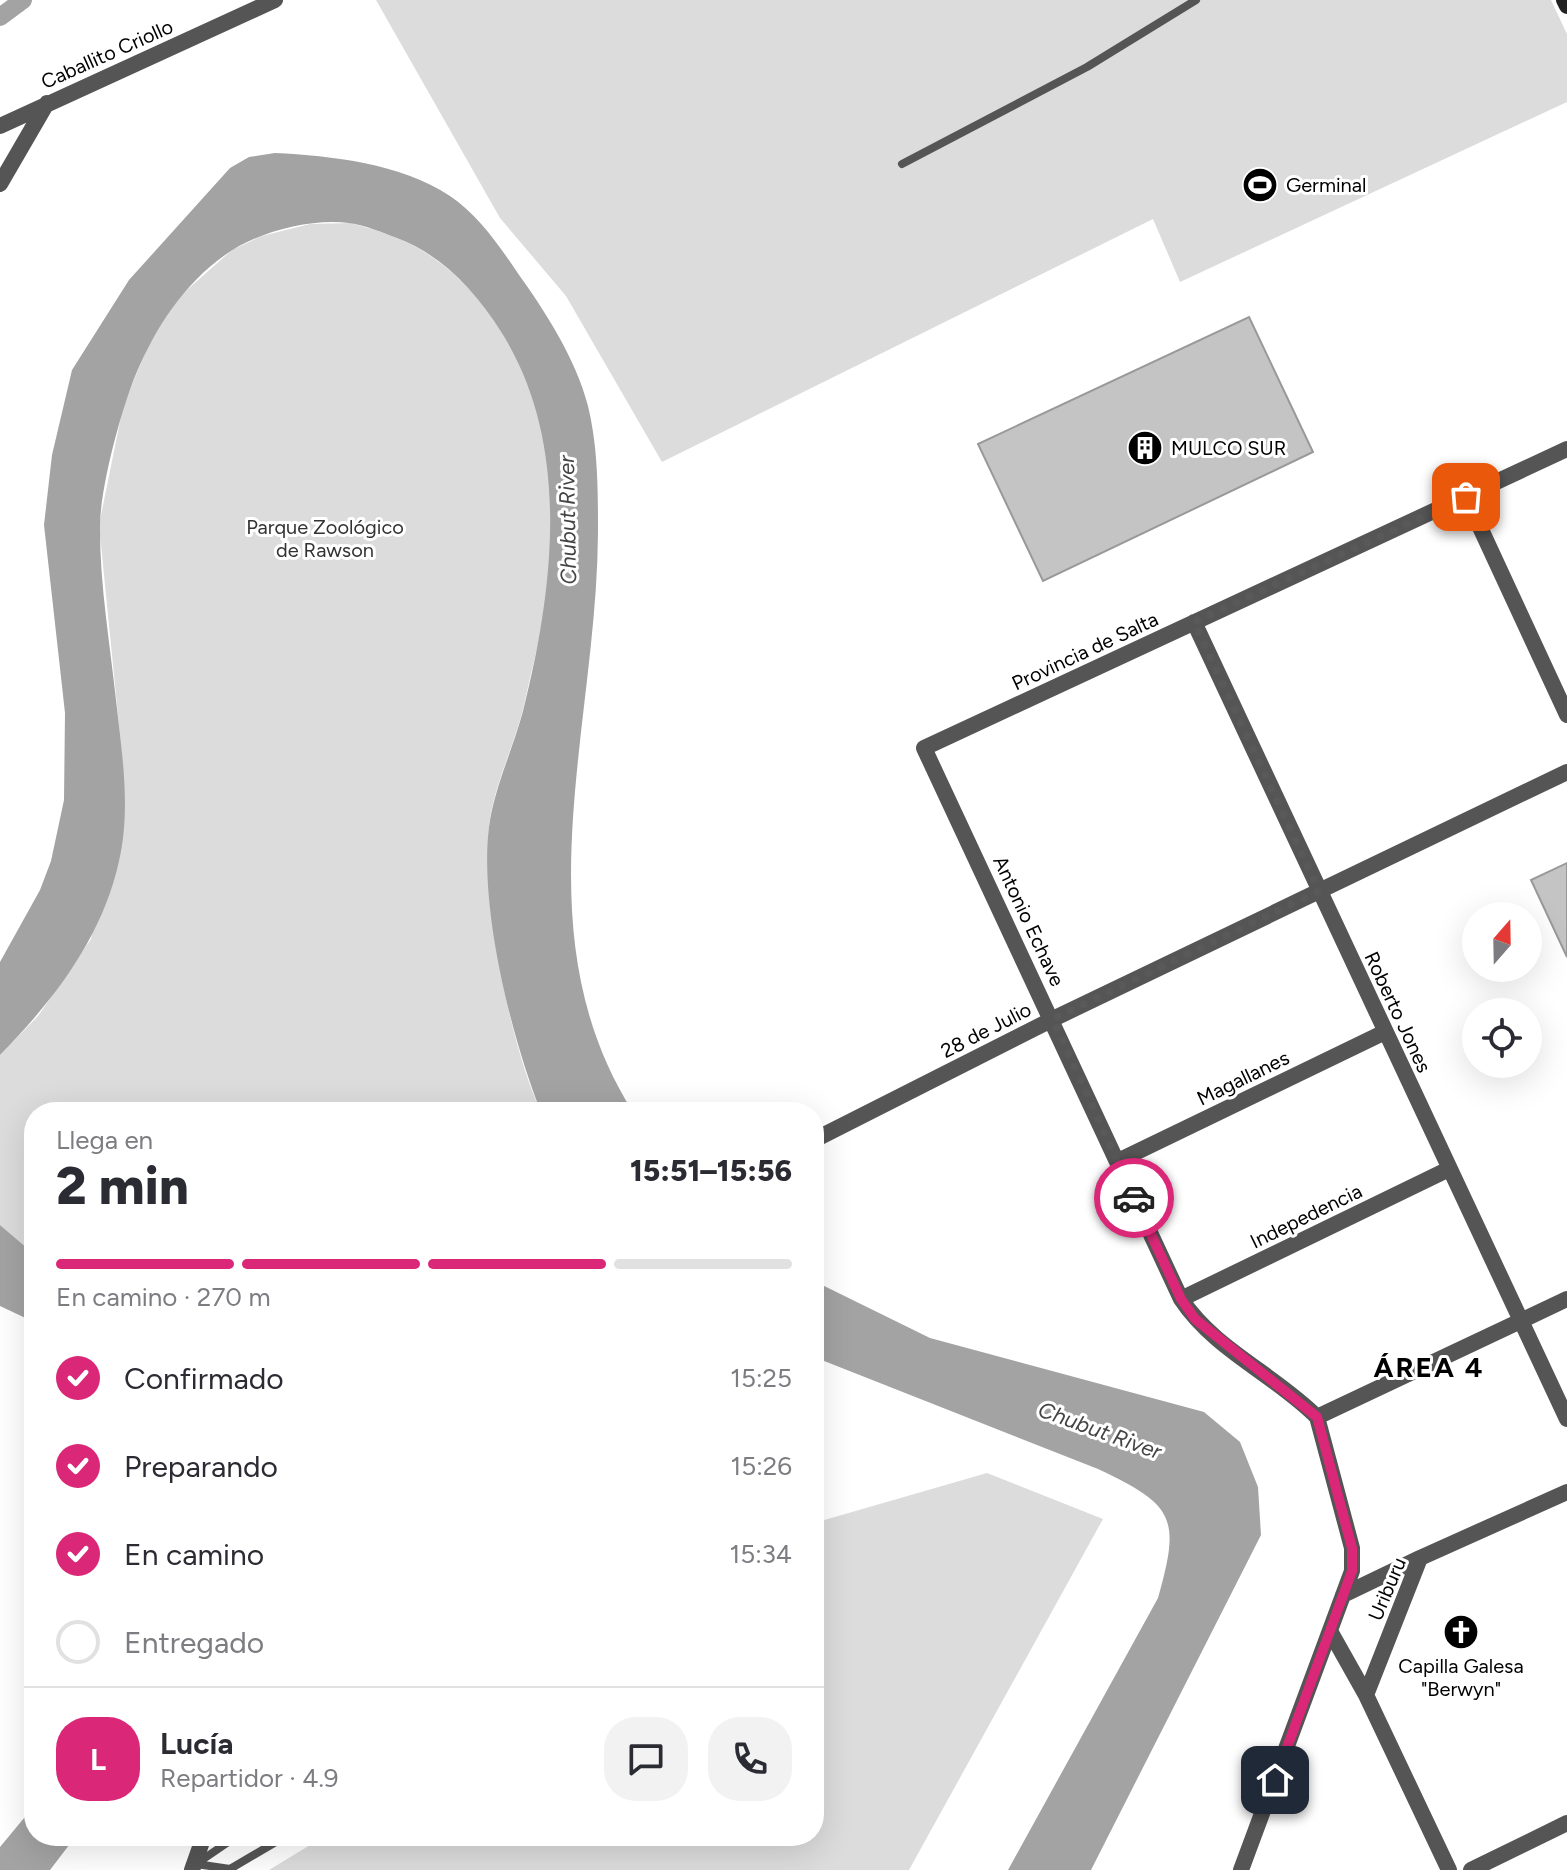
<!DOCTYPE html>
<html lang="es">
<meta charset="utf-8">
<style>
body{margin:0;font-family:Figtree,sans-serif;background:#f2f2f3;color:#2b2b33;height:100vh;display:flex;flex-direction:column;font-size:30px;white-space:nowrap}
*{box-sizing:border-box;margin:0}
p{font-size:26px;color:#7c7c81}
.icon{flex:none;width:44px;height:44px;fill:none;stroke:currentColor;stroke-width:2;stroke-linecap:round;stroke-linejoin:round}
.map{position:relative;flex:1;overflow:hidden}
.side{position:absolute;left:24px;top:1102px;width:800px;height:744px;display:flex;flex-direction:column;background:#fff;border-radius:32px;box-shadow:0 8px 32px #0002}
.side>*{flex:none}
.needle{width:52px;rotate:20deg}
.buttons{position:absolute;left:1462px;top:902px;display:grid;gap:16px}
.buttons a{display:grid;place-items:center;width:80px;height:80px;border-radius:50%;background:#fff;box-shadow:0 8px 32px #0002;font-size:40px}
.pin{position:absolute;display:grid;place-items:center;width:68px;height:68px;color:#fff;margin:-34px;border-radius:16px;box-shadow:0 4px 12px #0006}
.courier{position:absolute;display:grid;place-items:center;width:80px;height:80px;margin:-40px;border:6px solid #db2777;border-radius:50%;background:#fff;color:#222;box-shadow:0 2px 10px #0007}
.head em{font-style:normal;font-weight:800}
.head div{display:flex;flex-direction:column-reverse}
.head{display:flex;align-items:center;justify-content:space-between;height:136px;padding:0 32px}
h1{font-size:52px;font-weight:800;line-height:60px}
.bar{display:grid;grid-template-columns:repeat(4,1fr);gap:12px 8px;align-content:center;height:96px;padding:0 32px}
.bar i{height:10px;border-radius:6px;background:#e1e1e2}
.bar .active{background:#db2777}
.bar p{grid-column:span 4}
.line{display:flex;align-items:center;gap:20px;padding:0 32px;border-top:2px solid #e1e1e2}
.line div{flex:1}
.round{display:grid;place-items:center;flex:none;width:84px;height:84px;border-radius:32px;background:#f2f2f3}
ol{padding:0 32px;list-style:none}
li{display:flex;align-items:center;gap:24px;height:88px}
li p{margin-inline-start:auto}
li .icon{padding:8px;border-radius:50%;background:#db2777;color:#fff;stroke-width:4}
li:last-child{color:#7c7c81}
li i{width:44px;height:44px;border:4px solid #e1e1e2;border-radius:50%}
.map>svg:first-child{display:block}
.green{fill:#dcdcdc}
.water{fill:#a3a3a3}
.lines{fill:none;stroke-linecap:round;stroke-linejoin:round}
.canal{stroke:#a3a3a3;stroke-width:18}
.building{fill:#c4c4c4;stroke:#999;stroke-width:2}
.lane{stroke:#555;stroke-width:8}
.street{stroke:#555;stroke-width:16}
.secondary{stroke:#222;stroke-width:16}
.done{stroke:#595959;stroke-width:8;stroke-dasharray:0 14.4}
.route{stroke:#db2777;stroke-width:10}
.labels{text-anchor:middle;stroke-width:6;stroke-linejoin:round;paint-order:stroke}
.street-label{font-size:20px;fill:#000;stroke:#fff}
.poi-label{font-size:20px;fill:#000;stroke:#fff;text-anchor:start}
.park-label{font-size:20px;fill:#333;stroke:#fff}
.water-label{font-size:22px;font-style:italic;fill:#444;stroke:#fff}
.district-label{font-size:28px;font-weight:bold;letter-spacing:2px;fill:#000;stroke:#fff}
</style>
<div class="map">
<svg width="1567" height="1870" viewBox="0 0 1567 1870">
<rect width="100%" height="100%" fill="#fff"/>
<path class="green" d="M376,0h1175l16,34v68l-387,180 -27,-63 -491,243 -96,-166 -66,-78z
M351,223c17,5 35,10 51,17 78,34 138,135 146,218 3,37 3,79 1,116 -3,43 -16,89 -25,131 -9,40 -31,81 -35,122 -7,73 21,219 52,285h-507v142l-34,-29v-170l38,-39 53,-77 31,-184 -23,-230 24,-118 28,-69 28,-41 53,-47 30,-14 48,-12z
M987,1473l116,46 -194,351h-640l56,-34h489v-313z"/>
<path class="water" d="M275,153c57,3 125,10 175,43 28,19 48,48 67,76 28,39 59,87 71,134 10,41 10,84 10,126 -1,197 -79,400 35,580h-92c-30,-75 -62,-205 -52,-285 5,-39 24,-78 34,-116 31,-123 49,-269 -23,-381 -25,-39 -58,-75 -103,-92 -14,-5 -32,-13 -48,-15 -39,-5 -92,9 -124,32 -42,30 -69,72 -89,119 -15,36 -37,117 -36,156 0,56 10,114 16,170 6,53 15,109 3,161 -17,77 -65,139 -119,194v-93l40,-72 11,-29 13,-61 1,-87 -21,-188 8,-70 20,-85 57,-90 101,-112 19,-11z
M0,1225l34,29v68l-34,-16z
M814,1281l116,57 274,74 36,30 18,45 3,48 -170,335h-83l150,-272c23,-81 16,-93 -60,-129l-284,-112z
M34,1806v30h42l-26,34h-50v-23z"/>
<g class="lines">
<path class="canal" d="M0,17l23,-17"/>
</g>
<path class="building" d="M1249,317l64,135 -270,129 -65,-137z
M1567,863v94l-36,-77z"/>
<g class="lines">
<path class="lane" d="M902,164l185,-97 109,-67
M237,1836l-41,28 34,5 56,-33"/>
<path class="street" d="M0,126l275,-126
M0,184l47,-81
M1466,497l101,218
M1194,622l373,797
M814,1140l239,-121 514,-247
M1118,1161l267,-129
M1181,1299l268,-130
M1317,1417l250,-118
M1343,1595l77,-37
M1330,1631l36,64 83,175
M1366,1695l54,-137 147,-66
M192,1870l12,-34
M1241,1870l111,-299v-23l-35,-131c-43,-43 -102,-67 -136,-118l-257,-551 643,-299
M1471,1870l96,-47"/>
<path class="secondary" d="M1564,0l3,6"/>
</g>
<g class="lines">
<path class="done" d="M1134,1198l-81,-179 266,-128 -125,-269 272,-125"/>
<path class="route" d="M1134,1198l47,101 14,20 122,98 35,131v23l-77,209"/>
</g>
<defs>
<symbol id="stadium-disc" viewBox="-11 -11 22 22"><circle r="9.5" fill="#000" stroke="#fff"/><path d="M0-5a6.5 5 0 1 0 0 10a6.5 5 0 1 0 0-10ZM-3.5-1.8h7v3.6h-7Z" fill="#fff"/></symbol>
<symbol id="building-disc" viewBox="-11 -11 22 22"><circle r="9.5" fill="#000" stroke="#fff"/><path d="M-4-6H4V6H1V3H-1V6H-4ZM-2.5-4.3h1.7v1.8h-1.7ZM.8-4.3h1.7v1.8H.8ZM-2.5-1h1.7V.8h-1.7ZM.8-1h1.7V.8H.8Z" fill="#fff"/></symbol>
<symbol id="church-disc" viewBox="-11 -11 22 22"><circle r="9.5" fill="#000" stroke="#fff"/><path d="M-1.2-6h2.4v3.5h3.3v2.4h-3.3V6h-2.4V-.1h-3.3v-2.4h3.3Z" fill="#fff"/></symbol>
</defs>
<g fill-rule="evenodd">
<use href="#stadium-disc" x="1240" y="165" width="40" height="40"/>
<use href="#building-disc" x="1125" y="428" width="40" height="40"/>
<use href="#church-disc" x="1441" y="1612" width="40" height="40"/>
</g>
<g class="labels">
<g class="street-label">
<text transform="translate(107 54) rotate(-24)" y="7">Caballito Criollo</text>
<text transform="translate(1085 651) rotate(-25)" y="7">Provincia de Salta</text>
<text transform="translate(1029 921) rotate(65)" y="7">Antonio Echave</text>
<text transform="translate(1398 1012) rotate(65)" y="7">Roberto Jones</text>
<text transform="translate(986 1030) rotate(-27)" y="7">28 de Julio</text>
<text transform="translate(1243 1078) rotate(-26)" y="7">Magallanes</text>
<text transform="translate(1306 1216) rotate(-26)" y="7">Indepedencia</text>
<text transform="translate(1387 1589) rotate(-67)" y="7">Uriburu</text>
</g>
<g class="poi-label">
<text x="1286" y="192">Germinal</text>
<text x="1171" y="455">MULCO SUR</text>
<text x="1461" y="1673" text-anchor="middle">Capilla Galesa<tspan x="1461" dy="23">"Berwyn"</tspan></text>
</g>
<g class="park-label">
<text x="325" y="534">Parque Zoológico<tspan x="325" dy="23">de Rawson</tspan></text>
</g>
<g class="water-label">
<text transform="translate(567 520) rotate(-91)" y="8">Chubut River</text>
<text transform="translate(1100 1430) rotate(20)" y="8">Chubut River</text>
</g>
<g class="district-label">
<text x="1429" y="1377">ÁREA 4</text>
</g>
</g>
</svg>
<div class="buttons">
<a><svg class="needle" viewBox="-14 -14 28 28"><path d="M0-13l5 13h-10z" fill="#e53935"/><path d="M0 13l5-13h-10z" fill="#7c7c81"/></svg></a>
<a><svg class="icon" aria-label="locate" viewBox="0 0 24 24"><circle cx="12" cy="12" r="6"/><path d="M12 2v4M12 18v4M2 12h4M18 12h4"/></svg></a>
</div>
<div class="pin" style="left:1466px;top:497px;background:#ea580c"><svg class="icon" aria-label="bag" viewBox="0 0 24 24"><path d="M5 8h14l-1 12H6zM9 8a3 3 0 0 1 6 0"/></svg></div>
<div class="pin" style="left:1275px;top:1780px;background:#1f2937"><svg class="icon" aria-label="home" viewBox="0 0 24 24"><path d="M3 11l9-7 9 7M6 9v11h12V9"/></svg></div>
<div class="courier" style="left:1134px;top:1198px"><svg class="icon" aria-label="car" viewBox="0 0 24 24"><path d="M5 17H2v-5l4-1 3-4h7l3 4 3 1v5h-3M9 17h6M6 11h13"/><circle cx="7" cy="17" r="2"/><circle cx="17" cy="17" r="2"/></svg></div>
<section class="side">
<div class="head"><div><h1>2 min</h1><p>Llega en</p></div><em>15:51–15:56</em></div>
<div class="bar"><i class="active"></i><i class="active"></i><i class="active"></i><i></i><p>En camino · 270 m</p></div>
<ol>
<li><svg class="icon" aria-label="check" viewBox="0 0 24 24"><path d="M5 12l5 5 9-10"/></svg>Confirmado<p>15:25</p></li>
<li><svg class="icon" aria-label="check" viewBox="0 0 24 24"><path d="M5 12l5 5 9-10"/></svg>Preparando<p>15:26</p></li>
<li><svg class="icon" aria-label="check" viewBox="0 0 24 24"><path d="M5 12l5 5 9-10"/></svg>En camino<p>15:34</p></li>
<li><i></i>Entregado</li>
</ol>
<div class="line" style="height:144px"><b class="round" style="background:#db2777;color:#fff">L</b><div><b>Lucía</b><p>Repartidor · 4.9</p></div><a class="round"><svg class="icon" aria-label="chat" viewBox="0 0 24 24"><path d="M4 5h16v11H9l-5 4z"/></svg></a><a class="round"><svg class="icon" aria-label="phone" viewBox="0 0 24 24"><path d="M5 4h4l2 5-3 2q2 4 5 5l2-3 5 2v4C11 20 4 13 5 4z"/></svg></a></div>
</section>
</div>
